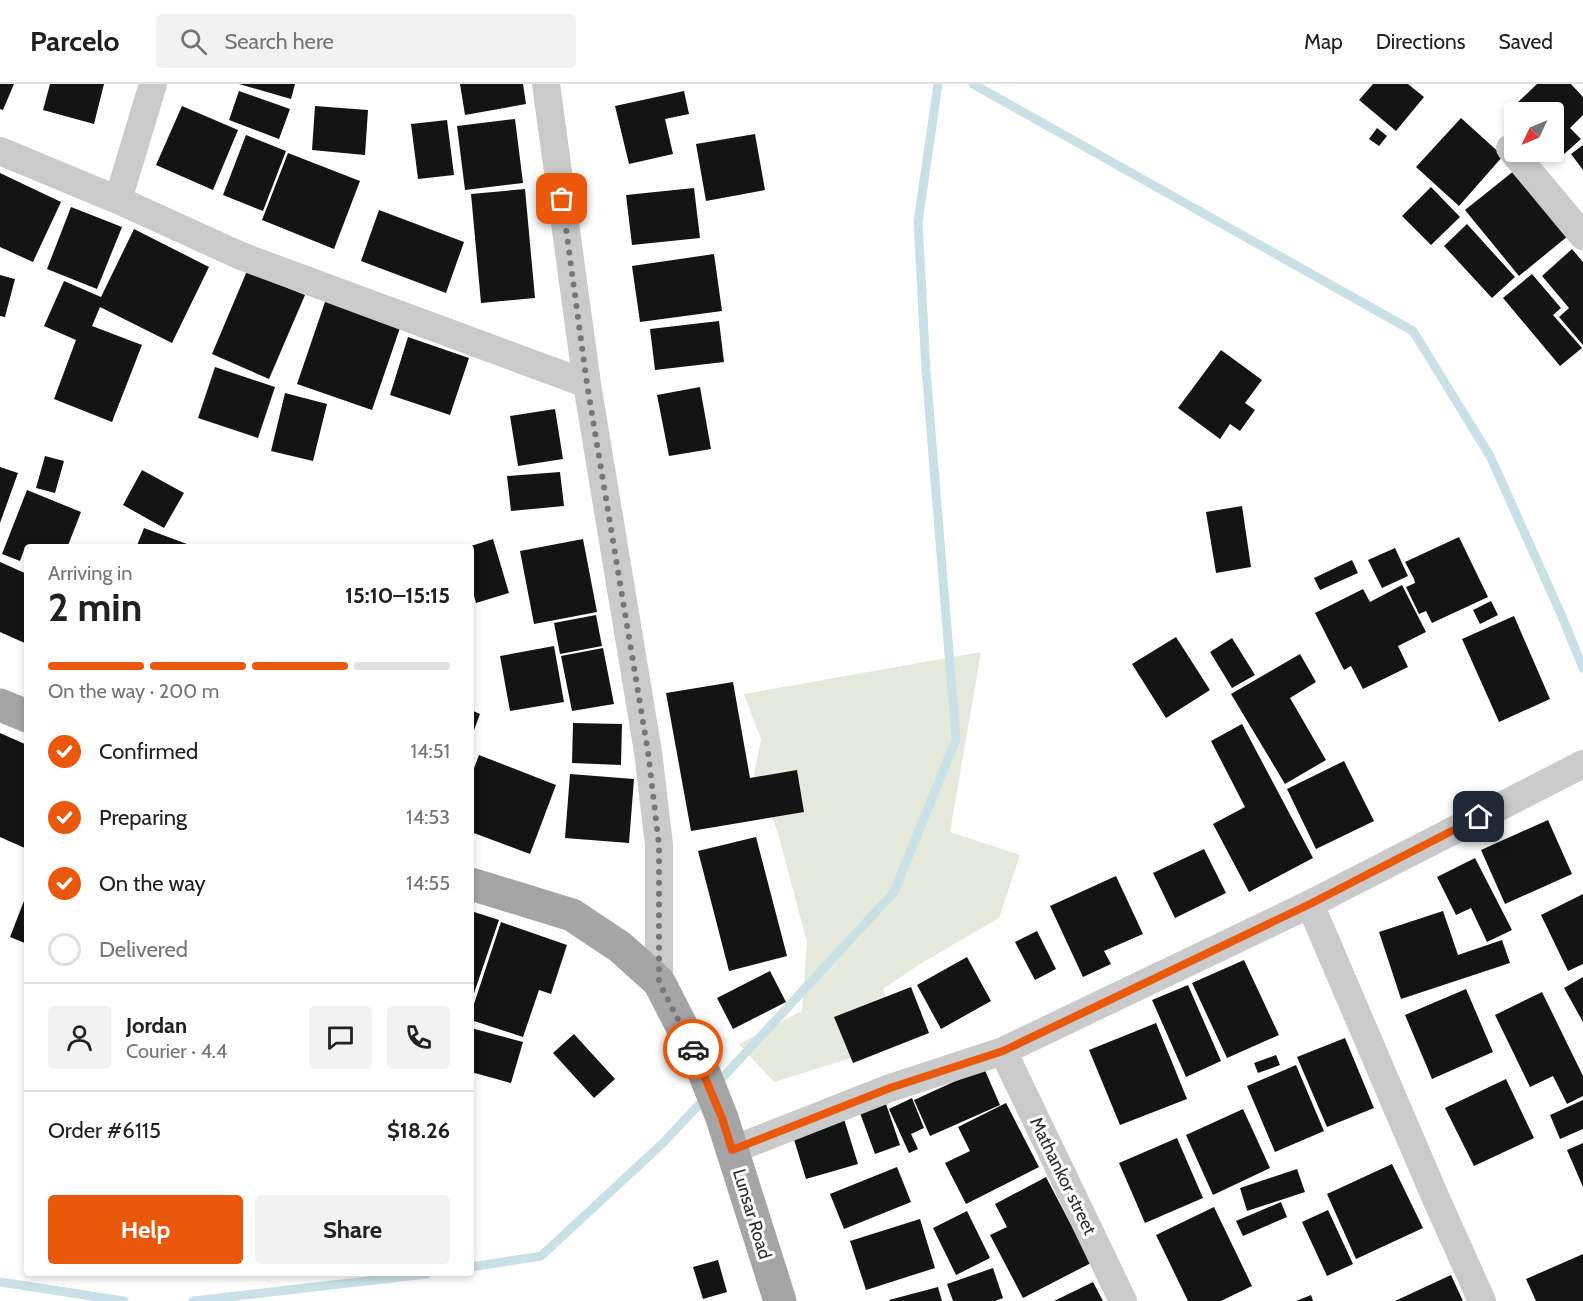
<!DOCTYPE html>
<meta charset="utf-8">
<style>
body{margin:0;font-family:Cabin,sans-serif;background:#f2f2f2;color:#202124;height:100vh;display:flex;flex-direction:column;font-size:22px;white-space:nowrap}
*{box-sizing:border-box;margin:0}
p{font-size:20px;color:#757577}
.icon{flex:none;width:33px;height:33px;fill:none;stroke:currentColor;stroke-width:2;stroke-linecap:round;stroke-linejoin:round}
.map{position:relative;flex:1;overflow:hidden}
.details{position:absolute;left:24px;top:460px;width:450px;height:732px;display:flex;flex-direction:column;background:#fff;border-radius:6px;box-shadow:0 3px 9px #0003}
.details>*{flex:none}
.needle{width:39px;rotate:226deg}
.buttons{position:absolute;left:1504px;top:18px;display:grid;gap:12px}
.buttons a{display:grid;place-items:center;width:60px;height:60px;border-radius:6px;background:#fff;box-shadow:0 3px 9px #0003;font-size:30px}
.pin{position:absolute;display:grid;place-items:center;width:51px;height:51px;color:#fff;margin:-26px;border-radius:12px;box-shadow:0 3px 9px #0006}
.courier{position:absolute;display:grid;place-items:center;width:60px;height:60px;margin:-30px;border:4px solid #ea580c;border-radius:50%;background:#fff;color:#222;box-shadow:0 2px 8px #0007}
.head em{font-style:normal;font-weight:800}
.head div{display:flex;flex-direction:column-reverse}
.head{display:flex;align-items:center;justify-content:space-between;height:102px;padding:0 24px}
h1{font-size:39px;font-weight:800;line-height:45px}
.bar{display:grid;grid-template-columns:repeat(4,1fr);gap:9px 6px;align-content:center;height:72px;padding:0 24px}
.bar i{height:8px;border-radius:4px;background:#e0e0e0}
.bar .on{background:#ea580c}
.bar p{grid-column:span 4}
.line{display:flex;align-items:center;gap:15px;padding:0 24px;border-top:2px solid #e0e0e0}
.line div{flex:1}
.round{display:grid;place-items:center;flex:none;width:63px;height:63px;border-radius:6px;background:#f2f2f2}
ol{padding:0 24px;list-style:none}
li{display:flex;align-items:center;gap:18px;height:66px}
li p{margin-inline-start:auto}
li .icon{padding:6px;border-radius:50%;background:#ea580c;color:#fff;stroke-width:4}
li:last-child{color:#757577}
li i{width:33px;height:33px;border:3px solid #e0e0e0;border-radius:50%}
.primary-button{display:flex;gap:12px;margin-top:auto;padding:12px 24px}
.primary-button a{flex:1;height:69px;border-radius:6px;background:#ea580c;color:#fff;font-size:24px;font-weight:800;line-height:69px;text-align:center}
.primary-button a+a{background:#f2f2f2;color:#202124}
header{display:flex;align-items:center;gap:36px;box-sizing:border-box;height:84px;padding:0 30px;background:#fff;border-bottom:2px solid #e0e0e0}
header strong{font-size:28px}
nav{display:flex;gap:33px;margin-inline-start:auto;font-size:21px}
.search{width:420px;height:54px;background:#f2f2f2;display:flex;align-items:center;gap:15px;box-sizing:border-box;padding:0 21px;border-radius:6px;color:#757577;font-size:22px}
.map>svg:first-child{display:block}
.green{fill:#e5e9dc}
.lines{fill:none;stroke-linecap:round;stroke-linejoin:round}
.stream{stroke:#cae0e7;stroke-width:9}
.building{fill:#141414}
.street{stroke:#cacaca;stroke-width:28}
.primary{stroke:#a5a5a5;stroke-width:33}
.done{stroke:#767676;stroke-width:6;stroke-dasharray:0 10.8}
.route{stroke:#ea580c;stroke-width:8}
.labels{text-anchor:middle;stroke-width:6;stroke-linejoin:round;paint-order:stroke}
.street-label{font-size:18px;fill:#2d2d2d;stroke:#fff}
</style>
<header>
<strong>Parcelo</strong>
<div class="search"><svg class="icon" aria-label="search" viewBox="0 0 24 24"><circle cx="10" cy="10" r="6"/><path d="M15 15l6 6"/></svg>Search here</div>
<nav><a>Map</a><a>Directions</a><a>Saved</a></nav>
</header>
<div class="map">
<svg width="1583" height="1217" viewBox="0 0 1583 1217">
<rect width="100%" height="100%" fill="#fff"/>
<path class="green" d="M981,568l-31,180 70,23 -21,63 -79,46 -37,25 19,53 -128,40 -35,-38 63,-33 5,-69 -30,-112 -23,-56 7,-35 -17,-45z"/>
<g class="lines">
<path class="stream" d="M973,0l440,247 77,125 71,158 22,54
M715,1002l179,-194 62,-153 -30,-369 -8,-148 20,-138
M471,1183l70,-11 122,-113 43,-46
M0,1198l124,19
M193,1217l234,-27"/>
</g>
<path class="building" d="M0,0h14l-11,26 -3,-1z
M50,0h54l-10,40 -51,-14z
M239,0h56l-4,15z
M460,0h63l3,20 -61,11z
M1373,0h35l16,13 -28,34 -37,-31z
M1537,0h34l12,13v18l-13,13 11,11 -18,16 -9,-9v-34h-32l-7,-7z
M239,7l51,18 -11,30 -50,-19z
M684,7l5,23 -24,5 8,35 -44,10 -14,-58z
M182,22l56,24 -25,60 -57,-25z
M315,22l53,4 -3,45 -53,-5z
M1461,34l42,38 -44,50 -43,-39z
M515,35l8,64 -58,7 -8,-64z
M447,36l7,55 -36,4 -7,-55z
M1377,44l10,8 -8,10 -10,-7z
M755,50l10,56 -59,11 -10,-57z
M246,51l40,16 -23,60 -40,-16z
M1583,61v25l-12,-16z
M288,69l72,28 -26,68 -72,-29z
M1515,86l53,66 -49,40 -54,-66z
M0,89l61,29 -28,60 -33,-15z
M1431,103l29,30 -29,28 -29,-29z
M694,104l6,50 -68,7 -6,-50z
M525,105l10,109 -54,5 -10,-109z
M71,123l51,20 -25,62 -50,-20z
M379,126l85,32 -18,51 -85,-32z
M1467,140l48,53 -23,21 -48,-52z
M134,145l75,38 -37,76 -72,-36 -8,19 50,19 -30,77 -58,-23 22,-59 -32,-14 20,-45 37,16z
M1572,165l11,13v83l-24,-28 10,-9 -27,-32z
M714,170l8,57 -82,11 -8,-56z
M247,187l58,24 -36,84 -57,-25z
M1532,190l29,34 -8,7 29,33 -22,18 -57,-68z
M0,191l15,4 -10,38 -5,-1z
M326,215l75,26 -29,85 -75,-26z
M719,237l5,41 -69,8 -5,-41z
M408,253l61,21 -19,57 -60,-20z
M1221,266l41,30 -17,23 10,7 -15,21 -10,-7 -10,15 -42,-31z
M215,283l60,20 -17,51 -60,-20z
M700,303l11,62 -42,7 -12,-61z
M285,309l42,11 -14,57 -42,-10z
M555,325l8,50 -45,7 -8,-50z
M45,372l19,5 -9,32 -19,-5z
M0,383l18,6 -18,50z
M142,386l42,23 -20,35 -41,-23z
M560,388l4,34 -53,5 -4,-35z
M27,406l54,22 -14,36h-40v4l-3,-2 -4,11 -18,-7z
M1242,422l9,61 -35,6 -10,-61z
M144,444l51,19v1h-59z
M1459,453l29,60 -56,26 -6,-12 -7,3 -13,-27 9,-4 -1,-4 -9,-17z
M493,455l16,54 -33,10 -5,-18v-39z
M583,455l14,73 -63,12 -14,-73z
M1395,464l13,28 -26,12 -14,-28z
M1352,476l6,13 -38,17 -6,-12z
M0,478l27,12v70l-27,-12z
M1402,501l24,47 -28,14 10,21 -45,22 -12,-23 -7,4 -29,-57 48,-24 7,13z
M1491,517l7,14 -18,9 -7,-14z
M596,531l6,31 -42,8 -6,-31z
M1514,532l36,83 -51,23 -37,-83z
M1176,553l34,53 -44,28 -34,-54z
M1232,554l23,37 -23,13 -22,-36z
M554,562l10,56 -54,9 -10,-55z
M603,564l11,56 -42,7 -11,-55z
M1300,570l16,28 -26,16 36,62 -41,24 -54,-90z
M733,598l17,96 47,-8 7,42 -113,19 -25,-138z
M471,626l9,4 -9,24z
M573,639l49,1 -1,41 -49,-2z
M1242,640l71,134 -64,34 -36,-68 32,-17 -34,-66z
M0,649l27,12v104l-27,-12z
M479,671l77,30 -26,69 -59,-22v-56z
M1344,677l30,60 -58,28 -29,-60z
M570,690l64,5 -5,64 -64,-5z
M1548,736l24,54 -67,30 -24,-54z
M756,753l31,119 -58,15 -31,-120z
M1204,765l22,44 -51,25 -22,-45z
M1475,774l37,72 -25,12 -16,-34 -15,7 -19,-38z
M1116,792l27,58 -39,17 7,13 -28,13 -33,-71z
M27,809v51l-17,-7z
M1583,810v70l-15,7 -27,-56z
M471,827l28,9 -28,82z
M1443,827l15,44 44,-15 8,23 -109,36 -22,-67z
M501,838l66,23 -16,49 -12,-4 -16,47 -52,-17v-7z
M1037,847l19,38 -21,11 -20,-38z
M967,873l24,44 -50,28 -24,-44z
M1244,876l35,75 -52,23 -35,-75z
M770,887l16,31 -53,27 -16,-31z
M1583,893v45l-19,-34z
M1188,901l33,76 -35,16 -34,-77z
M911,903l18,46 -76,30 -19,-46z
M1466,905l27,63 -61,27 -27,-64z
M1542,908l41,84v20l-16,8 -14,-28 -23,11 -35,-72z
M1156,939l31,76 -67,26 -31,-75z
M471,944l52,14 -12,41 -40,-11z
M574,950l41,45 -21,19 -41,-45z
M1345,954l29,70 -47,19 -30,-70z
M1276,971l4,10 -22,8 -4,-10z
M1296,981l28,66 -49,21 -28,-66z
M984,984l16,37 -70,31 -16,-36z
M1506,995l28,59 -60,28 -29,-58z
M912,1014l12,30 -13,6 7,15 -9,4 -20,-44z
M1583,1016v29l-23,10 -10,-24z
M1006,1019l33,64 -73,37 -21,-41 25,-12 -12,-24z
M886,1020l14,41 -25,9 -15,-41z
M1243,1025l27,59 -57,27 -27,-60z
M844,1035l14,45 -52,15 -14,-46z
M1177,1054l26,60 -58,25 -26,-60z
M1583,1059v44l-16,-37z
M1392,1080l31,64 -67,31 -29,-65z
M897,1083l14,35 -67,27 -14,-35z
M1297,1085l8,23 -58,19 -7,-23z
M1046,1093l45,86 -68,35 -33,-63 17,-8 -12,-23z
M1281,1118l6,15 -44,19 -7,-15z
M1214,1123l38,79 -31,15h-33l-32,-66z
M1328,1126l25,54 -26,12 -25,-54z
M967,1127l23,47 -34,17 -23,-47z
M920,1135l15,49 -69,22 -16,-49z
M1583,1170v47h-47l-10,-22z
M718,1176l9,32 -24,7 -10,-32z
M993,1184l10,30 -8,3h-42l-6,-17z
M1451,1191l12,26h-68z
M1093,1198l10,19h-49z
M938,1203l4,14h-52l-1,-1z
M1311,1211l2,6h-17z"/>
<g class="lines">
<path class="street" d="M546,0l41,300 61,368 11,93v137
M1510,64l73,88
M0,67l118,49 123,56 346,128
M118,116l35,-116
M1310,820l127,297 45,100
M1003,967l120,250
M732,1066l158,-62 113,-37 307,-147 273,-140"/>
<path class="primary" d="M0,621l27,11
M471,800l101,31 48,32 39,35 40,78 23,58 58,183"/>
</g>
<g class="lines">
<path class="done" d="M562,115l25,185 61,368 11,93v137l34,67"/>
<path class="route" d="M693,965l29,69 10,32 158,-62 113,-37 307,-147 169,-87"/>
</g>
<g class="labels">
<g class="street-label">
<text transform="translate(1063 1092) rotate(64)" y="6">Mathankor street</text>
<text transform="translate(752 1130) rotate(73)" y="6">Lunsar Road</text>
</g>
</g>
</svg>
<div class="buttons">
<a><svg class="needle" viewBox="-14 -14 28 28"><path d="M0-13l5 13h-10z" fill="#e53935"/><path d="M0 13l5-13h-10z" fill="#757577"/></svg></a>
</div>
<div class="pin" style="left:562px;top:115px;background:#ea580c"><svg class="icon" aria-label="bag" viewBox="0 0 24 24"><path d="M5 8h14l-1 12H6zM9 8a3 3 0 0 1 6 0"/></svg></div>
<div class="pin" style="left:1479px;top:733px;background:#1f2937"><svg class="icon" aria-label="home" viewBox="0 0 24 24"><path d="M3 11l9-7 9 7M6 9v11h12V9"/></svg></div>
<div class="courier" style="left:693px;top:965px"><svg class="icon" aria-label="car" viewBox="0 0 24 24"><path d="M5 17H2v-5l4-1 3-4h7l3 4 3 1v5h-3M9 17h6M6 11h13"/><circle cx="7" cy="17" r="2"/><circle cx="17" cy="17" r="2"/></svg></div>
<section class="details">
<div class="head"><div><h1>2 min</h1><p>Arriving in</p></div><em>15:10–15:15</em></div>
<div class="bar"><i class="on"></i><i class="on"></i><i class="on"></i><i></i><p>On the way · 200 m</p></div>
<ol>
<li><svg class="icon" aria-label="check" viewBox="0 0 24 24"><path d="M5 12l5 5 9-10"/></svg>Confirmed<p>14:51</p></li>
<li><svg class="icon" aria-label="check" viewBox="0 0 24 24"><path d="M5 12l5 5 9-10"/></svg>Preparing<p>14:53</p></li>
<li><svg class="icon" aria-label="check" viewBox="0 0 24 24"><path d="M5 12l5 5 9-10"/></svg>On the way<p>14:55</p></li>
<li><i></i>Delivered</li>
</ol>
<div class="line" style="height:108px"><a class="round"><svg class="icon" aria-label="person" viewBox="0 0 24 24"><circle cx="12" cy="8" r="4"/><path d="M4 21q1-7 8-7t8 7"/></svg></a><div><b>Jordan</b><p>Courier · 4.4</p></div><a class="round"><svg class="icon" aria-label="chat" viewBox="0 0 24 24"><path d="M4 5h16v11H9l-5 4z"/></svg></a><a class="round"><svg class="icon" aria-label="phone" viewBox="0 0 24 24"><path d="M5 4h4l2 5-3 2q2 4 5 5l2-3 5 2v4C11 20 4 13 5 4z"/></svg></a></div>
<div class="line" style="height:78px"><div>Order #6115</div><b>$18.26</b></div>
<div class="primary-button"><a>Help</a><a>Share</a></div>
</section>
</div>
